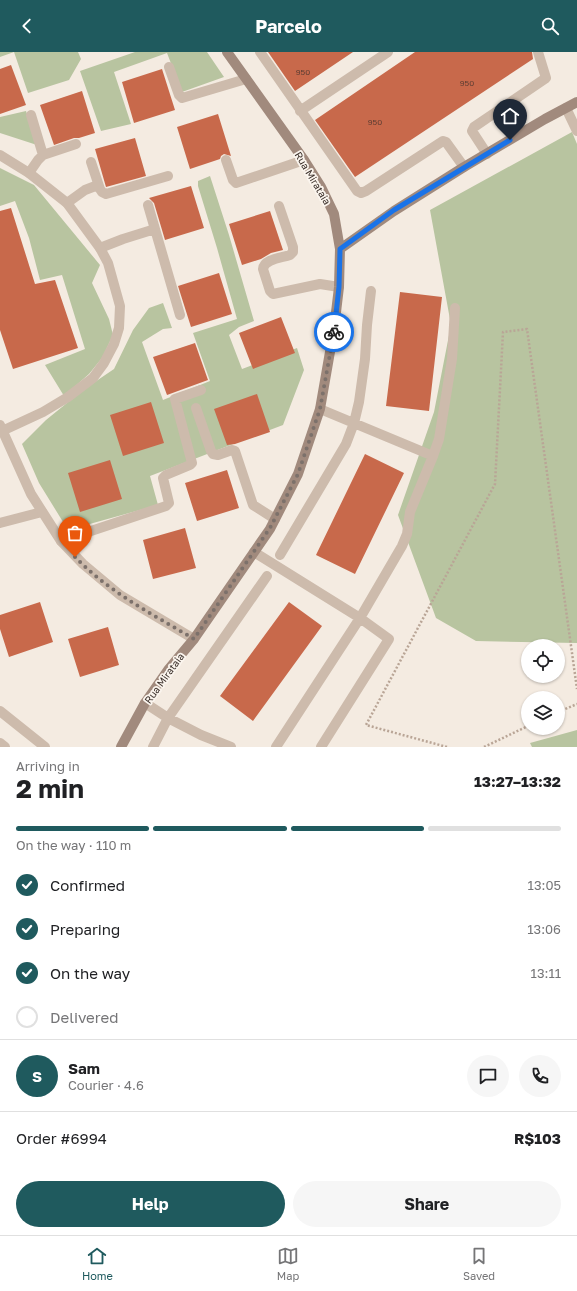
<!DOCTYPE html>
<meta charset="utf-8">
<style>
body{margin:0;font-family:"Golos Text",sans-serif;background:#f6f6f6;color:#202124;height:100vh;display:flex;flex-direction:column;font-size:15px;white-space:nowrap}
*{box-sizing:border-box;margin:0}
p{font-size:13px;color:#757577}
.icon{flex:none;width:22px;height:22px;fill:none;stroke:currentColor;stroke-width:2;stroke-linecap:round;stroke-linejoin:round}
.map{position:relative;height:695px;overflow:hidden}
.drawer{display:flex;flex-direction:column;background:#fff;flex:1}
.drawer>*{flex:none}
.controls{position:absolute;left:521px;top:587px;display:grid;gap:8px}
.controls a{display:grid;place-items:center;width:44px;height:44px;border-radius:50%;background:#fff;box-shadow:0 1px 3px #0004;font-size:20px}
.pin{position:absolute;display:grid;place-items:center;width:34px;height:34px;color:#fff;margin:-41px -17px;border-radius:50% 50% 50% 0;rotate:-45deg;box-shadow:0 0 4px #0007}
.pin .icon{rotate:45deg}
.courier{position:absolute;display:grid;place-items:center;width:40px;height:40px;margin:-20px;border:3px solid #1a73e8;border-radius:50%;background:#fff;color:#222;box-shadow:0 1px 5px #0007}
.summary em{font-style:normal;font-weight:700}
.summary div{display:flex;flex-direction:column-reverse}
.summary{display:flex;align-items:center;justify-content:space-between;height:68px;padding:0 16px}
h1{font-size:26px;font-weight:700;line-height:30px}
.bar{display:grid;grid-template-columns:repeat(4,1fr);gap:6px 4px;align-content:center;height:48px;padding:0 16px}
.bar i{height:5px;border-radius:3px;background:#e0e0e0}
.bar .active{background:#1f5a5e}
.bar p{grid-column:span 4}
.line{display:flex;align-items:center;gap:10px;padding:0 16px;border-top:1px solid #e0e0e0}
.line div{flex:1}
.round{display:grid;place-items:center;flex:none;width:42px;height:42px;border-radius:21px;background:#f6f6f6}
ol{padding:0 16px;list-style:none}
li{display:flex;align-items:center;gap:12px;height:44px}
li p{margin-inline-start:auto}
li .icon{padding:4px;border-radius:50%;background:#1f5a5e;color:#fff;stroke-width:4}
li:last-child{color:#757577}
li i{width:22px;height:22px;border:2px solid #e0e0e0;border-radius:50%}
.cta{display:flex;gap:8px;margin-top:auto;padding:8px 16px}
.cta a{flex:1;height:46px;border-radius:24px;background:#1f5a5e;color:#fff;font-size:16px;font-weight:700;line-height:46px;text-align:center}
.cta a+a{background:#f6f6f6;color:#202124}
header{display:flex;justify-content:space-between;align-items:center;height:52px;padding:0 16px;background:#1f5a5e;color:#fff;font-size:18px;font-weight:700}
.tabs{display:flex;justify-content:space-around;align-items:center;height:56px;border-top:1px solid #e0e0e0;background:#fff;font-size:11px;color:#757577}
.tabs a{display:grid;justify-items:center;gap:2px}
.tabs .active{color:#1f5a5e}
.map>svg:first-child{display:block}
.green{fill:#b8c4a0}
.building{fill:#c8694b}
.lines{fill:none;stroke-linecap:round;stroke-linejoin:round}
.path{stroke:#b9a596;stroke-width:2.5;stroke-dasharray:2 2;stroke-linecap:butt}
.lane{stroke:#cdbbac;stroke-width:10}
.street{stroke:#cdbbac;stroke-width:10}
.secondary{stroke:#a18a7d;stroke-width:10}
.done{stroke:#7c716b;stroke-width:4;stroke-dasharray:0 7.2}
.route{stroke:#1a73e8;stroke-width:5}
.labels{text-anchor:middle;stroke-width:3.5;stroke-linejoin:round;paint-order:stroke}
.number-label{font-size:8px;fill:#5e3e33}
.street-label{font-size:10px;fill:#3b302b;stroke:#fbf5ee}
</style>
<header><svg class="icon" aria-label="back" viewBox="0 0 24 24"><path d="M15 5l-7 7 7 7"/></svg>Parcelo<svg class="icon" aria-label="search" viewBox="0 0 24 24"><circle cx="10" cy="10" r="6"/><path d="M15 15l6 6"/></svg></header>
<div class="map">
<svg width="577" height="695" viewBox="0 0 577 695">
<rect width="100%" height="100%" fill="#f4ebe1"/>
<path class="green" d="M0,0h78l3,7 -12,21 -41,13 -14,-41 -14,5z
M135,0h72l17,25 -42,15 -15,-39 -53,19 17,52 -30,7 -21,-60z
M26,59l11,34 -37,-12v-16z
M572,80l5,12v499l-101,-2 -40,-23 -38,-103 36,-103 17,-87 -21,-115z
M0,116l34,17 66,80 -8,18 17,36 4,16 -11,23 -13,16 -25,22 -19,-31 40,-16 -23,-74 -22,5 -11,-42 -14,-37 -15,5z
M210,124l19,59 25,86 -15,6 -10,8 13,34 55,-21 7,22 -21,55 -133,51 8,29 -90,25 -29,-47 -17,-39 24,-24 37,-30 31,-21 19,-39 16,-22 14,-5 9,25 -9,1 -21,13 21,58 47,-19 -17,-48 44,-14 -20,-71 -19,-62v-5z
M577,678v17h-45l-2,-4z"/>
<path class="building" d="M268,0h85l-58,39z
M415,0h117l1,7 -178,118 -40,-57z
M11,13l15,40 -26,9v-45z
M162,17l13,41 -41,13 -12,-41z
M82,39l13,42 -16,5h-5l-20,7 -14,-40z
M218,62l13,42 -7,-2 -3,2 -1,3 -30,10 -13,-42z
M135,86l11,38 -40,11 -11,-38z
M191,134l13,42 -39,12 -11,-37 -5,-5z
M11,156l24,76 20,-4 23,68 -65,21 -13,-39v-119z
M270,159l13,39 -12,3 -10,6 -19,6 -13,-41z
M219,221l13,41 -41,13 -13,-41z
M400,240l42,5 -13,114 -43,-5z
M281,265l14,36 -42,16 -14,-36z
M195,291l13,37 -41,15 -14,-38z
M257,342l13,38 -35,12 -8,1 -13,-36z
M151,350l13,41 -41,13 -13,-41z
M365,402l39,19 -49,101 -39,-19z
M110,408l12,39 -42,13 -12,-39z
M227,418l12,38 -42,13 -12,-38z
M185,476l11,40 -43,11 -10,-39z
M40,550l13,40 -44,15 -9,-28v-14z
M289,550l33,24 -69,95 -33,-25z
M108,575l11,38 -39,12 -12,-38z"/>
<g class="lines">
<path class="path" d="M558,660l19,-8
M447,695l-81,-22 129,-241 8,-152 24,-3 50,360
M484,695l44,-21"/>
<path class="lane" d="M260,0l97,139 4,2 5,-2 77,-50 3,1 18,25
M169,15l10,28 3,3 64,-19
M300,59l88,-59
M31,63l12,40
M487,102l-15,-23 2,-4 72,-49 -8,-26
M226,108l7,20 3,3 68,-23
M91,110l9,27 2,3 4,2 62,-18
M29,121l9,-13 5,-5 33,-11
M67,151l18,-13 13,-5
M148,153l32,110
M279,154l14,41v5l-3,3c-9,3 -26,4 -27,14l7,22 3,3 47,-10 19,3
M100,196l23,-9 32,-10
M196,356l15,43 2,3 5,1 14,-5 3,1 18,54 22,14
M320,357l113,47
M0,471l42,-11
M61,489l105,-35 3,-3 -6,-25 3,-3 24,-10 2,-2 -17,-64 26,-9
M254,500l106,66 29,21 -68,108
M280,503l66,-111 8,-21 5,-21 6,-43 2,-34 4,-34
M145,651l23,15 33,17 30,12
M153,695l15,-29 99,-142
M276,695l84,-129 42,-72 5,-12 3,-22 23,-56 6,-17 13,-80 3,-51"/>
<path class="street" d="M566,56l11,23
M0,103l29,18 38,30 33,45 8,15 12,43 -1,22 -5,16 -10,19 -11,15 -25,19 -25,15 -41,19
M0,373l31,69 30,47 22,23 37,31 74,44
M0,659l45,36
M0,691l5,4"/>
<path class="secondary" d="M340,197l54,-38 70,-44 81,-48 32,-17
M121,695l24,-44 23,-33 26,-31 76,-110 28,-55 22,-65 14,-80 5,-42 1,-38 -6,-35 -13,-27 -17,-27 -77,-108"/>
</g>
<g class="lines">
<path class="done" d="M75,505c34,35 77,57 119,82l76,-111 28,-54 22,-65 14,-77"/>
<path class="route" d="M334,280l5,-45 1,-38 54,-39 116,-70"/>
</g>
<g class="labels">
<g class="number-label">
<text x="303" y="23">950</text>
<text x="467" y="34">950</text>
<text x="375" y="73">950</text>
</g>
<g class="street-label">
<text transform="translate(313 126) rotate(59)" y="4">Rua Mirataia</text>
<text transform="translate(164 626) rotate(-54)" y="4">Rua Mirataia</text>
</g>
</g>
</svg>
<div class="controls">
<a><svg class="icon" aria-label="locate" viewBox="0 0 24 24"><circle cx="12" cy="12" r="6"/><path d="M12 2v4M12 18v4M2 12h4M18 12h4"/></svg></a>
<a><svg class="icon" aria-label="layers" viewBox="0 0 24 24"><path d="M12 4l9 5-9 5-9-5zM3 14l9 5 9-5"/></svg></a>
</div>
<div class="pin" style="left:75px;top:505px;background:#ea580c"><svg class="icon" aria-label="bag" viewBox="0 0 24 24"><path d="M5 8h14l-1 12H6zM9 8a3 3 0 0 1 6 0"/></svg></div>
<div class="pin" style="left:510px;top:88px;background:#1f2937"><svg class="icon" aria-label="home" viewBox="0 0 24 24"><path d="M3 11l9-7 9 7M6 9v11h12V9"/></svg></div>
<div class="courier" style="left:334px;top:280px"><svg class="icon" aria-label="bike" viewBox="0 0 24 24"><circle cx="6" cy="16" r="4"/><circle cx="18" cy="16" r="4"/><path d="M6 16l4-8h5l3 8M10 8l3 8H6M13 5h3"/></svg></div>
</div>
<section class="drawer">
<div class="summary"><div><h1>2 min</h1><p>Arriving in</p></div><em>13:27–13:32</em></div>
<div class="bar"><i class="active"></i><i class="active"></i><i class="active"></i><i></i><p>On the way · 110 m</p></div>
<ol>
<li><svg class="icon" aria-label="check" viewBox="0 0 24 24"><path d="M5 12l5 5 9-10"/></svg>Confirmed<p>13:05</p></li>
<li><svg class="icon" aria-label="check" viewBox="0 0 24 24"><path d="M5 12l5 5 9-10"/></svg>Preparing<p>13:06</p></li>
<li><svg class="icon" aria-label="check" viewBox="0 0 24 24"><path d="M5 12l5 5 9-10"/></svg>On the way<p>13:11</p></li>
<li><i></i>Delivered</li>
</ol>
<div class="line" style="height:72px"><b class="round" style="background:#1f5a5e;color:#fff">S</b><div><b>Sam</b><p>Courier · 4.6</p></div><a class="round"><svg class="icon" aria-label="chat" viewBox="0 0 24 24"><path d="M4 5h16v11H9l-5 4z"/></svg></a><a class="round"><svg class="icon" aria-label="phone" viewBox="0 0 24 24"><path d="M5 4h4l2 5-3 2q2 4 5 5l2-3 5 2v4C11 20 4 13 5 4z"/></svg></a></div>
<div class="line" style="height:52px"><div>Order #6994</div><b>R$103</b></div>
<div class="cta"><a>Help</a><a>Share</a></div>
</section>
<nav class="tabs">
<a class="active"><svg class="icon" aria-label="home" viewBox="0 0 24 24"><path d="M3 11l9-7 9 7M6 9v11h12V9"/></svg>Home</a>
<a><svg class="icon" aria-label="map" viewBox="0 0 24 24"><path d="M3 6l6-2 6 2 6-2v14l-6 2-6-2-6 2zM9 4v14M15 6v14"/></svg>Map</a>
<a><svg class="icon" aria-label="saved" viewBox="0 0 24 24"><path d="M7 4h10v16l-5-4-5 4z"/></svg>Saved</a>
</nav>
